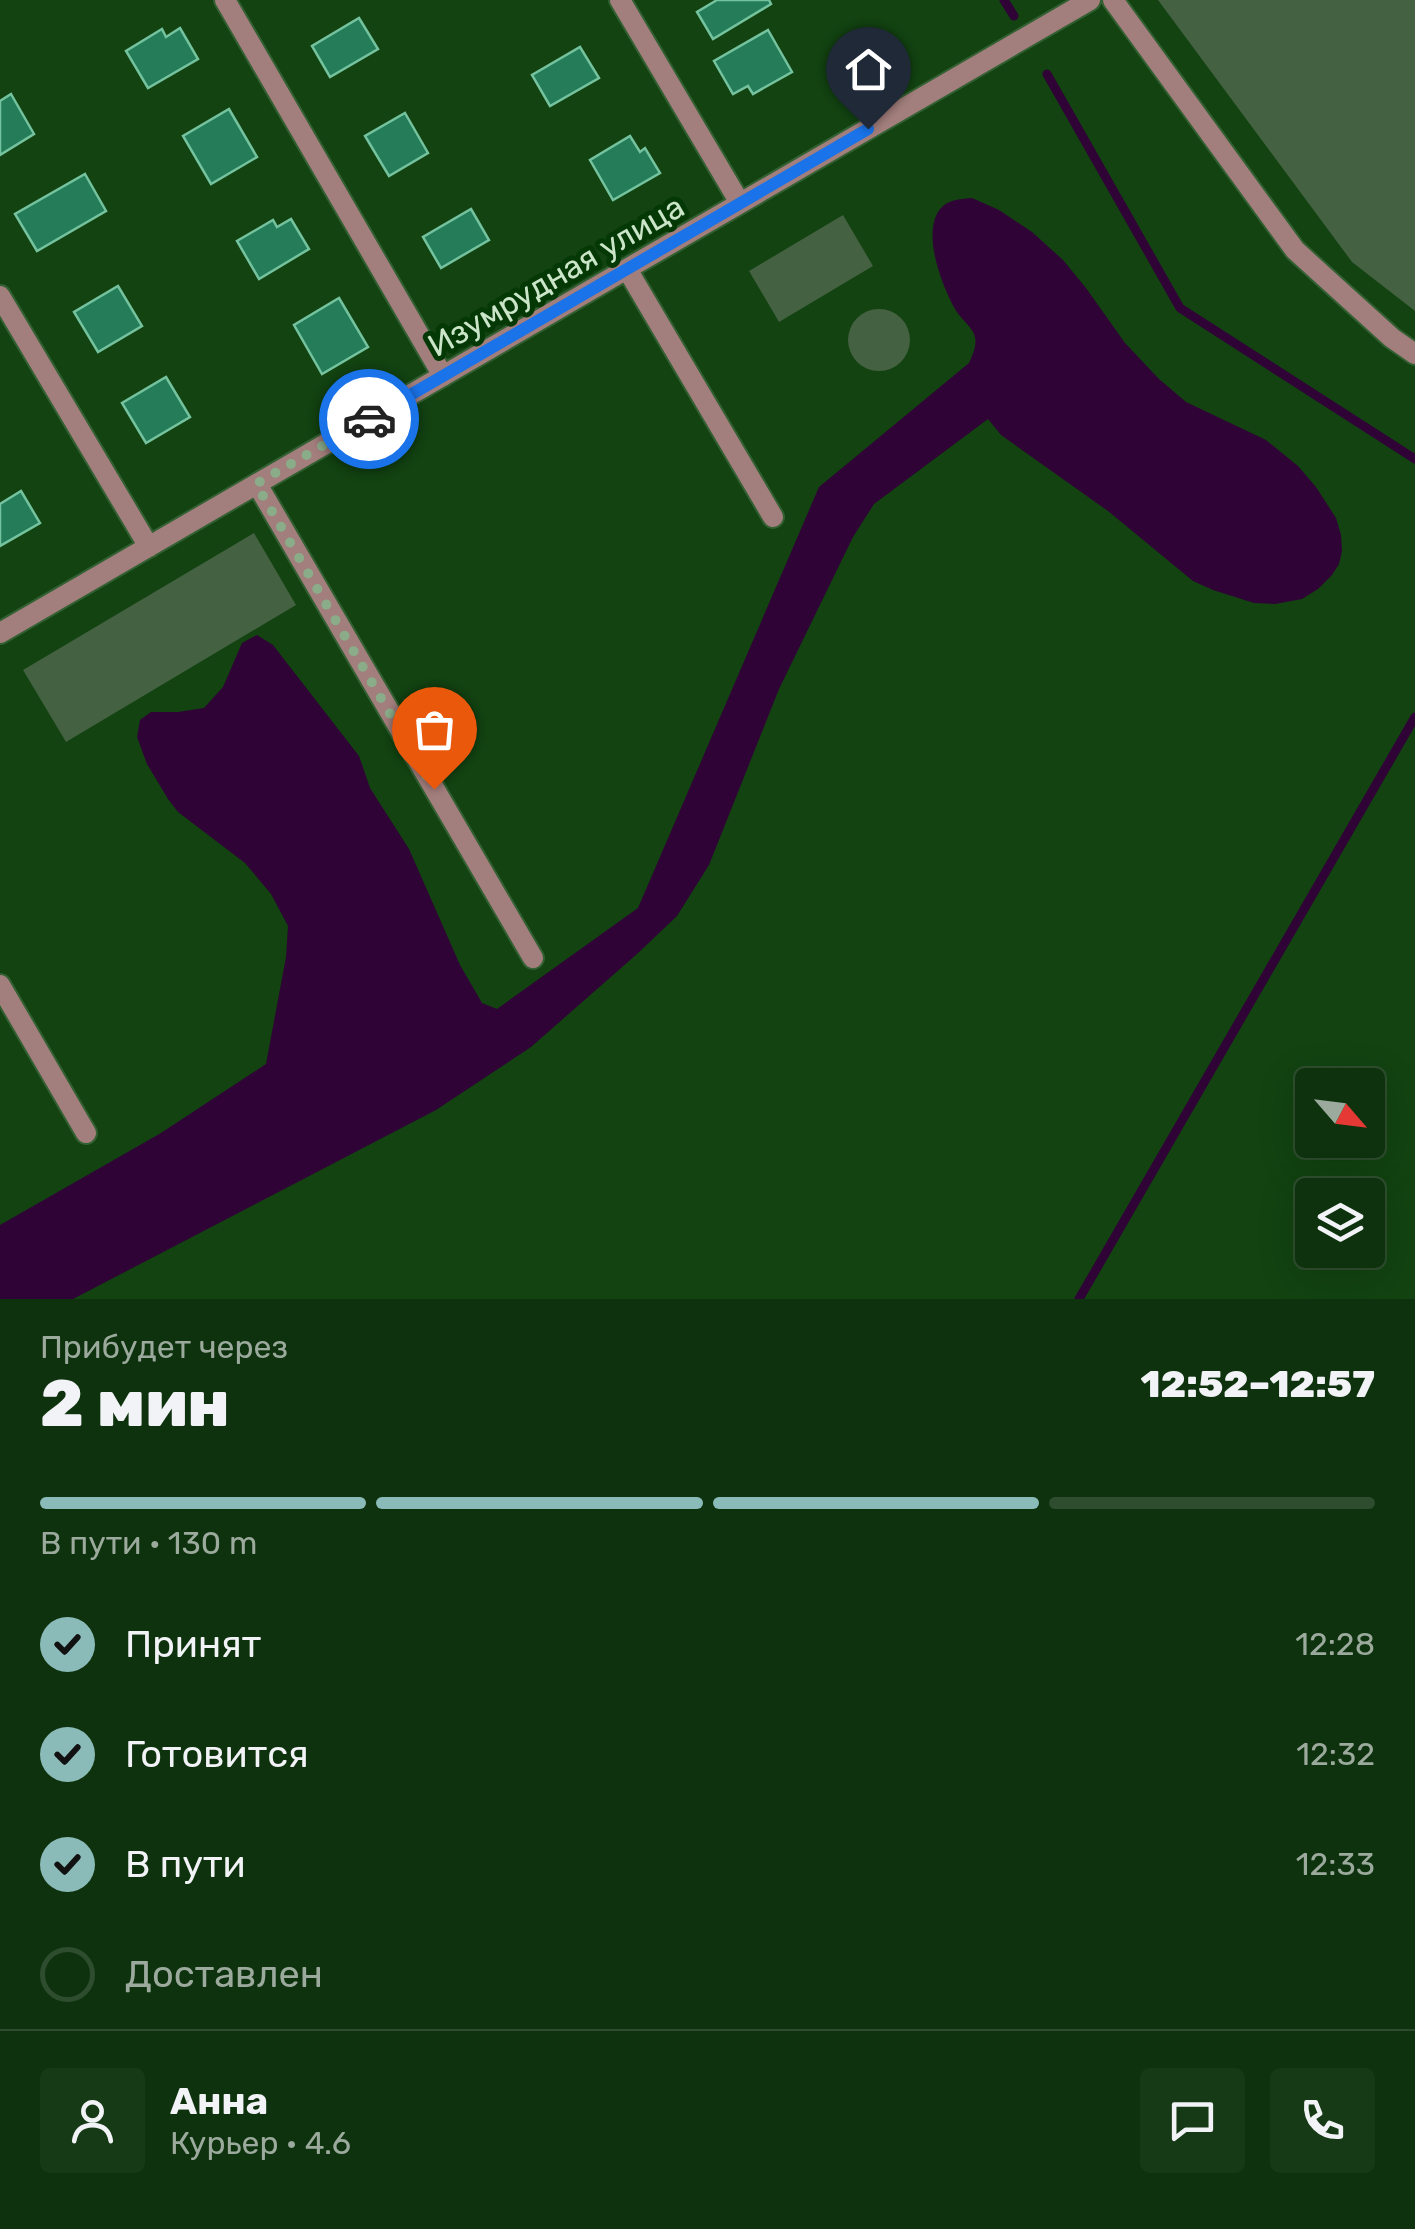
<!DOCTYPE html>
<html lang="ru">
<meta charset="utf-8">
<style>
body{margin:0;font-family:Rubik,sans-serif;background:#173a16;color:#f1f3f6;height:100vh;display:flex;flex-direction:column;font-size:38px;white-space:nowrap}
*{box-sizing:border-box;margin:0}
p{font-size:32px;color:#9baa9d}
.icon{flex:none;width:55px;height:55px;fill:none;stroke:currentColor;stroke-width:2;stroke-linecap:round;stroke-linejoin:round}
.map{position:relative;height:1299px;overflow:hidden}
.sheet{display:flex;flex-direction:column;background:#0e320d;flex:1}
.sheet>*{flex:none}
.needle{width:65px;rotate:118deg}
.tools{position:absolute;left:1295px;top:1068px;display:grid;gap:20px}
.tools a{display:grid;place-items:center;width:90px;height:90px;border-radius:10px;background:#0e320d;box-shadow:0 10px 40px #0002,0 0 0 2px #2e4d2e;font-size:50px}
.pin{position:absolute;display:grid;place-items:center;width:85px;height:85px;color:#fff;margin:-102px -42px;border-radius:50% 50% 50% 0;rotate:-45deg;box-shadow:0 0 10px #0007}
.pin .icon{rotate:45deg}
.courier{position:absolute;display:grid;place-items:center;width:100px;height:100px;margin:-50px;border:8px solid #1a73e8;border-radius:50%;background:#fff;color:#222;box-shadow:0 2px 12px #0007}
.overview em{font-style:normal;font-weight:800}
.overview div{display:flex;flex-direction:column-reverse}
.overview{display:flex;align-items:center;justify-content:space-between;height:170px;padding:0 40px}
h1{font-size:65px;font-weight:800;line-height:75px}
.bar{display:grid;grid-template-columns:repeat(4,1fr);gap:15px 10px;align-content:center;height:120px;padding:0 40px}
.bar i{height:12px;border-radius:8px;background:#2e4d2e}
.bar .selected{background:#8bbbb9}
.bar p{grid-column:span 4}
.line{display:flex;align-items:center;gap:25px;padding:0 40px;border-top:2px solid #2e4d2e}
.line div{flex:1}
.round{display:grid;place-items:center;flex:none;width:105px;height:105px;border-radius:10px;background:#173a16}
ol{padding:0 40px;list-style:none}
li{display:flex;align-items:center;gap:30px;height:110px}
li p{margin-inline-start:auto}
li .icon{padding:10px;border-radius:50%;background:#8bbbb9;color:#111;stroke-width:4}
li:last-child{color:#9baa9d}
li i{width:55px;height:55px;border:5px solid #2e4d2e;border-radius:50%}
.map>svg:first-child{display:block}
.green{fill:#446142}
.water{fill:#300336}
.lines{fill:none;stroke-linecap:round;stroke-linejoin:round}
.stream{stroke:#300336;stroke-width:9}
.building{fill:#247c59;stroke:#74c29e;stroke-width:2.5}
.street-casing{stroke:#336032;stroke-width:24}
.street{stroke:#a27e7c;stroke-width:20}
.done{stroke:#8aac89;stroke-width:10;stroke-dasharray:0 18}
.route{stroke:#1a73e8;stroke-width:12}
.labels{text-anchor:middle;stroke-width:10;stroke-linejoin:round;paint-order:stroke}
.street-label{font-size:32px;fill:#cbe5c9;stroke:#043805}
</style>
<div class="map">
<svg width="1415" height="1299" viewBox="0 0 1415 1299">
<rect width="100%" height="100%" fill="#124311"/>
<path class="green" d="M1158,0h257v311l-63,-49z
M843,215l30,51 -94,56 -30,-51z
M848 340a31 31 0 1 1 62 0a31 31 0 1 1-62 0Z
M254,533l42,72 -230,137 -43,-72z"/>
<path class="water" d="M972,198l27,12 33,22 31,28 23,28 39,55 34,36 27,23 80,38 32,26 18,21 20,31 5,17 1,16 -3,13 -7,11 -14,14 -16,10 -27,5 -21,-1 -41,-13 -20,-9 -85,-70 -107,-76 -13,-16 -114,85 -21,33 -74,152 -70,176 -32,51 -40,38 -106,93 -95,63 -363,189h-73v-74l161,-92 105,-69 20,-107 2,-31 -17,-32 -26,-31 -67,-51 -10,-13 -21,-35 -10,-27 3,-17 11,-8h27l26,-4 19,-21 19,-44 15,-8 16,10 86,111 11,32 39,61 51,116 22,38 15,6 141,-101 181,-421 150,-124c4,-9 9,-19 5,-29 -4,-9 -14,-16 -19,-25 -13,-23 -36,-81 -12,-103 8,-7 19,-7 29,-8z"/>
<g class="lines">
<path class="stream" d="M1004,0l10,16
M1047,74l133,234 235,151
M1079,1299l336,-582"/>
</g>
<path class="building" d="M717,0h52l2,4 -58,35 -16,-27z
M359,18l19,31 -48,28 -18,-31z
M180,28l18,31 -50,29 -22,-37 36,-22 4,8z
M768,30l24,42 -39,22 -5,-8 -15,8 -19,-33z
M580,47l19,31 -49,28 -18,-31z
M881,54l7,13 -17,10 -7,-13z
M11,94l23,40 -34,21v-54z
M229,109l28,48 -46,27 -28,-48z
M405,113l23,40 -39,23 -24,-40z
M630,136l10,16 5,-4 15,25 -47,27 -23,-40z
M85,174l21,37 -69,40 -22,-37z
M471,209l18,31 -48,28 -18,-31z
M291,219l18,30 -50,30 -22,-38 36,-21 4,7z
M118,286l24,40 -44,26 -24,-40z
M339,298l29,49 -46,27 -28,-49z
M166,377l24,40 -44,26 -24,-40z
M21,491l19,32 -40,23v-42z"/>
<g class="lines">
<defs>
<path id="street" d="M225,0l218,376
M620,0l120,203
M1113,0l182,250 97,88 23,16
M627,269l146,248
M0,296l149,251
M257,484l276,474
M0,633l1090,-633
M0,985l86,148"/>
</defs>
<use href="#street" class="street-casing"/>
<use href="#street" class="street"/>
</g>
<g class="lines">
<path class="done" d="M369,419l-113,65 178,305"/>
<path class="route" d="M369,419l499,-290"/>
</g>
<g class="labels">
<g class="street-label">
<text transform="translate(556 276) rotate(-30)" y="11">Изумрудная улица</text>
</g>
</g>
</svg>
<div class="tools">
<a><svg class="needle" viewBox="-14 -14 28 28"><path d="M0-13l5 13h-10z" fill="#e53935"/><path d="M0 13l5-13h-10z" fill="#9baa9d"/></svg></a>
<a><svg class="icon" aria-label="layers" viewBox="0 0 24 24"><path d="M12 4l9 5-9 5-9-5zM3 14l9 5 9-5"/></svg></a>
</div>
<div class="pin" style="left:434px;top:789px;background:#ea580c"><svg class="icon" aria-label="bag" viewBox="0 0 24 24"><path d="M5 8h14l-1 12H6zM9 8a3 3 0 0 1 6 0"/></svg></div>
<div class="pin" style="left:868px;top:129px;background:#1f2937"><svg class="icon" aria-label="home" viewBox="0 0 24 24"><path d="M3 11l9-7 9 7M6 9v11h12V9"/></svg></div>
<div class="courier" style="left:369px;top:419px"><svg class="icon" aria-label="car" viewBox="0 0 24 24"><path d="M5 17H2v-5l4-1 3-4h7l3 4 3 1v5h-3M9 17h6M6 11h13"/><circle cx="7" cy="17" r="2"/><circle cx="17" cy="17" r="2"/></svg></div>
</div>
<section class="sheet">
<div class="overview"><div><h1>2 мин</h1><p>Прибудет через</p></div><em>12:52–12:57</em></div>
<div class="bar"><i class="selected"></i><i class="selected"></i><i class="selected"></i><i></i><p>В пути · 130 m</p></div>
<ol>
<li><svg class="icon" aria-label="check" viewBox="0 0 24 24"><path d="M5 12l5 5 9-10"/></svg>Принят<p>12:28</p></li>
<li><svg class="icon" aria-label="check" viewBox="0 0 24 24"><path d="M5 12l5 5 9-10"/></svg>Готовится<p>12:32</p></li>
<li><svg class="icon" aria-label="check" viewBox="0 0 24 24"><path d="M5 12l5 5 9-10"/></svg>В пути<p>12:33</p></li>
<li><i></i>Доставлен</li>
</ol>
<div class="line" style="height:180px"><a class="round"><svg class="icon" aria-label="person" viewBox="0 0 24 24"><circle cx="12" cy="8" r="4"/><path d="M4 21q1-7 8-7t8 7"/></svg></a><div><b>Анна</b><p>Курьер · 4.6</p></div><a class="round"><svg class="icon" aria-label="chat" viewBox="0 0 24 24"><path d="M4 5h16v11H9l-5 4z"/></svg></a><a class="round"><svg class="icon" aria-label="phone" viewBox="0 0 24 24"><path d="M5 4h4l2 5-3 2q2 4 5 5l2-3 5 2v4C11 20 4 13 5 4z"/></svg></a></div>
</section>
